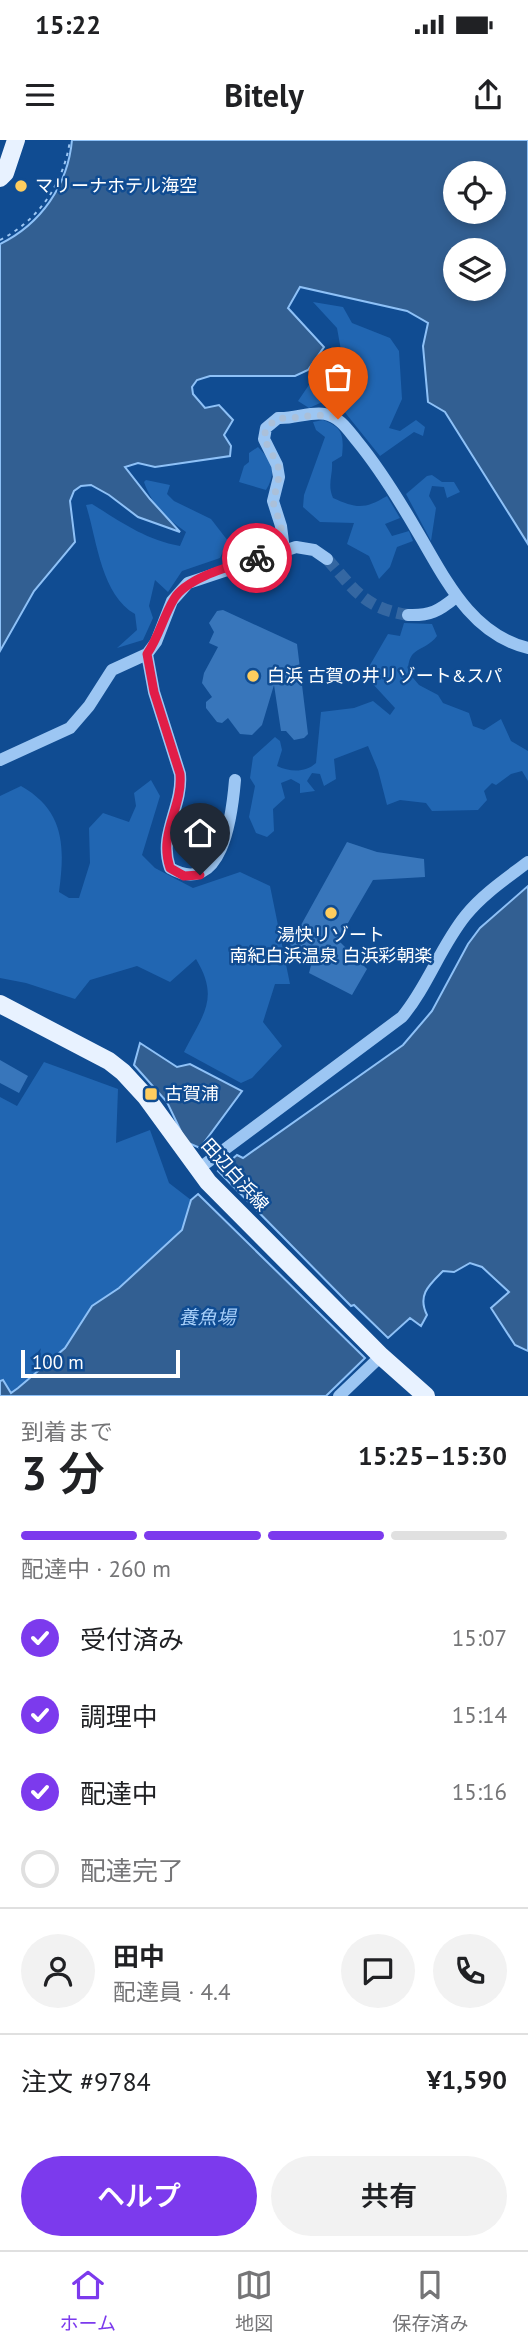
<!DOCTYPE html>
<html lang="ja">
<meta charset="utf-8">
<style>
body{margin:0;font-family:"PT Sans","Noto Sans JP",sans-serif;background:#f2f2f2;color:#202124;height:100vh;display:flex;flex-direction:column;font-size:26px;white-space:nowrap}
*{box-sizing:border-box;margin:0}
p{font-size:23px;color:#757577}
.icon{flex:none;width:38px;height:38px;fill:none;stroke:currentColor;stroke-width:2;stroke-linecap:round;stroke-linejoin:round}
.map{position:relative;height:1256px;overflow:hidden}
.sheet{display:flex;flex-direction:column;background:#fff;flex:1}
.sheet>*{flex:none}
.controls{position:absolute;left:443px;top:21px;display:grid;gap:14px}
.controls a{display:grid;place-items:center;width:63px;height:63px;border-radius:50%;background:#fff;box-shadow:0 4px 10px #0003;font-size:35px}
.scale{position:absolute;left:21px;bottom:18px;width:159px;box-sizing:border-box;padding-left:7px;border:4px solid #fff;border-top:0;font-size:19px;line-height:24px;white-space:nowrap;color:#fff;-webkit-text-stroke:5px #104c92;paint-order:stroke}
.pin{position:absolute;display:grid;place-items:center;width:60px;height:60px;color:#fff;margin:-72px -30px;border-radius:50% 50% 50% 0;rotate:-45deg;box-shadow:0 0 7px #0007}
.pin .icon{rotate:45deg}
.courier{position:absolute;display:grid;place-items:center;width:70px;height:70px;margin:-35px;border:5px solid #e11d48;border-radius:50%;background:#fff;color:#222;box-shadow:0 2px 9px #0007}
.headline em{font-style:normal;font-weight:600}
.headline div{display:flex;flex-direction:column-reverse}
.headline{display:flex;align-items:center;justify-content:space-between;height:119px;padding:0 21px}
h1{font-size:46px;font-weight:600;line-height:52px}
.bar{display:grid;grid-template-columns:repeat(4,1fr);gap:10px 7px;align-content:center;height:84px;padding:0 21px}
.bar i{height:9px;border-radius:5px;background:#e0e0e0}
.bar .current{background:#7c3aed}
.bar p{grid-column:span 4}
.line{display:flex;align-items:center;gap:18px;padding:0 21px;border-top:2px solid #e0e0e0}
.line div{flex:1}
.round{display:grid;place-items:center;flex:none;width:74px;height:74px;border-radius:37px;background:#f2f2f2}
ol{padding:0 21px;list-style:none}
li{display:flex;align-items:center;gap:21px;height:77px}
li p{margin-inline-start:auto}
li .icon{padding:7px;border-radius:50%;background:#7c3aed;color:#fff;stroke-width:4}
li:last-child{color:#757577}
li i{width:38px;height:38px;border:4px solid #e0e0e0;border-radius:50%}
.primary-button{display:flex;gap:14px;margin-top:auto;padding:14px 21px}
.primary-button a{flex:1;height:80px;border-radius:42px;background:#7c3aed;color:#fff;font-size:28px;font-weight:600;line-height:80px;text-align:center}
.primary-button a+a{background:#f2f2f2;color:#202124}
.status{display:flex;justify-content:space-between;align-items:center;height:49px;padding:0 35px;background:#fff;direction:ltr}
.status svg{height:19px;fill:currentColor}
header{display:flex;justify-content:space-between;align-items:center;height:91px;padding:0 21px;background:#fff;font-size:32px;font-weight:600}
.dock{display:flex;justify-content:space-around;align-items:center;height:98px;border-top:2px solid #e0e0e0;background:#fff;font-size:19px;color:#757577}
.dock a{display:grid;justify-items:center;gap:4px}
.dock .current{color:#7c3aed}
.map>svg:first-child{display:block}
.green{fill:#2166b2}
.water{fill:#325f92;stroke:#8ec1f7;stroke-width:2;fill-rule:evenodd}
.building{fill:#3876bb}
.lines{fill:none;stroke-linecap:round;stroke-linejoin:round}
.minor-tunnel{stroke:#3467a2;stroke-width:12;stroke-dasharray:12 6;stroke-linecap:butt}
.path{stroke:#9cc6f3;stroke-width:2;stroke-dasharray:3.5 5;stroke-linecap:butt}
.minor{stroke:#9cc6f3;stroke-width:12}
.major{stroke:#e8f2ff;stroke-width:18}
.done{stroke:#abc0d9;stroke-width:7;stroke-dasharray:0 12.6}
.route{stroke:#e11d48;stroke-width:9}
.poi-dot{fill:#ffcd5e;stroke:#104c92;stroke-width:2.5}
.labels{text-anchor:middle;stroke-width:5;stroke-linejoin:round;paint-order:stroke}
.poi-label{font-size:18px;fill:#fff;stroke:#104c92;text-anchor:start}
.street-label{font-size:18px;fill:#fff;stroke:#104c92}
.water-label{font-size:19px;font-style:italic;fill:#a8d0fa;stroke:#104c92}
</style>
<div class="status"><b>15:22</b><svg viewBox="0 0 49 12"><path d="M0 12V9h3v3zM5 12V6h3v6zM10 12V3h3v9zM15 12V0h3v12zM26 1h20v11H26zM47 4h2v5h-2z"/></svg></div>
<header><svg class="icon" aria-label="menu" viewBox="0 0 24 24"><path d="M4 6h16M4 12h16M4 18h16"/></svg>Bitely<svg class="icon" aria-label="share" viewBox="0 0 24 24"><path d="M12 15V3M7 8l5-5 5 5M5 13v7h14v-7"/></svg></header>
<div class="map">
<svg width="528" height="1256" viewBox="0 0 528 1256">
<rect width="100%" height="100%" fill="#104c92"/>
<path class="green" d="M313,162l30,5 9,16 38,15 9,13 3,48 -13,29 11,3 16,-11 9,7 -2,9 -9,-4 -34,24 -41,-51 -12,-5 -18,8 -11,-7 15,-22c15,2 21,-1 31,-12l-7,-39z
M323,280c20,7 21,16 19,36l-10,6c1,14 -5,22 1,36 24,11 32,11 54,-2l13,22 -15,6 7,12 17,-5 4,10 -16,6 -7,20 -11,12 -10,-23 -22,-12 7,-21 -34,-1 -17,-15 1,-12 21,-58 -9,-7 -3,-8z
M258,307c14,14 19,25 8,43l-27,-8 5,-16 5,-4v-9z
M432,335l10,7h12l6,10 -13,6 -3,-11 -12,-1 -3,10 7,12 -5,33 -25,-47 21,-18z
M146,340l24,5 -3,9 7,7 37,18 17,22 -8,17 -38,13 -14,21 -13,-12 -6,26 4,12 -10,22 -26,8 20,-18 -2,-16c-34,-19 -38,-74 -49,-109l6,-1c29,18 54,36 88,42l6,-14c-20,-14 -34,-27 -42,-50z
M404,483l28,1 5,12c-13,17 -29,9 -29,36l11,13 19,10 5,8 26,10 4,13 11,4 17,-11 10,22 17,10v30l-6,-10 -11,3 -15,11 -4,-2 -8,8 3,9 -9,10 -46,1 -6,-8 -26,-3 -13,5 -9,-35 -10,-24 -34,13 2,20 -12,7 -4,-12 -8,-1 -5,8 8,10 -15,2v-9l-9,-5 -10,4 4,15 -12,11 1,22 -7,6 -11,-4 -7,-16 6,-31 -5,-8 3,-21 22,-20 5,4 2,9 -5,16c13,6 28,7 39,-3l5,-51 33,-4 19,-7 17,14 5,-7 -24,-26 -1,-17 18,-31 12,2z
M151,640l9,16 -18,59 13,13 38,20 47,-16 30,14 20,98h-15l-12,38 19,24 -30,32 -11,5 -57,-31c19,-38 36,-53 12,-93l-26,23 -33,-16 -47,14 -15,19 -49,-16 -26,-5v-182l21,-10c44,25 44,61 38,106l10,6h10l11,-35 -1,-35 14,-15 26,9 7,-16 -2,-13z
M44,922l74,27 -2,54 34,-13 19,53 22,17 -9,30 -63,58 -27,18 -27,42 -53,45 -9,-12h-3v-284l17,9z"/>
<path class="water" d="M72,0h456v404l-83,-132 -17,-10 -5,-56 5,-23 -21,-12 -107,-24 -12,21 36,39 -16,23 -13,6h-85l-13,4 -5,7 1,7 12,14 14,-3 14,15 -9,15 7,11 -1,10 -75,11 -17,-4 -13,4 25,32 30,33 -42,-15 -29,-22 -18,-10 -10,1 -7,5 -4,10 5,41 -41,49 -34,60v-407c41,-20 68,-59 72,-104zM494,33v39h-39v-39zM494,110v39h-39v-39z
M528,746v465l-13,-6 -24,-37 18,-16 -27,-25 -12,-4 -16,9 -11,-1c-14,14 -26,24 -16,44l-6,11 -11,-8 -22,20 -34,-33 -3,1 -133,-135 19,-16 6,3 160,-113 29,-34 36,-67 12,-16z
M140,903l37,24 13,-3 52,27 -42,57 -14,-6 -19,-40 -33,-37z
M198,1054l167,164 -39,38h-326v-15l3,-1 8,13 7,-5 47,-40 27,-42 27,-18 63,-58 9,-30z"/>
<path class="building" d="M223,470l74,34 11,90 -4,4 -10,2 -8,-9h-5l-7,-46 -12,40 -10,10 -12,-1 -12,-16 -6,5 -5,-1 -11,-14v-6l6,-5 -10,-14 2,-10 14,-26 -9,-4 5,-11 -5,-9 8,-12z
M347,702l30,10 47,7 1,18 -52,3 -35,60 29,29 -15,26 -43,-22 4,-15 -23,-13z
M0,920l28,16 -9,17 -19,-10z"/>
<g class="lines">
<path class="minor-tunnel" d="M327,419c28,31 37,49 81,56"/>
<path class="path" d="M0,100c39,-20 64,-57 70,-100"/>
<path class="minor" d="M284,410l-3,-24 -8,-25 6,-24 -2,-12 -13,-26 2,-11 12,-10c16,1 33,-7 47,-4 15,3 23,16 32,27 23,28 42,59 60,90 28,47 53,103 111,117
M408,475c22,1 31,-4 48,-18
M147,514l7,38 26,82c3,33 -22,60 -10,94 52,30 62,-52 65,-88
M0,620l70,-32 19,-22 23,-36 35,-16 9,-12 16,-41 16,-18 108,-36 18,3 13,9
M197,1030l205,-153c26,-31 38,-70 64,-102 17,-21 41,-37 62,-53
M339,1256l42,-40"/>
<path class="major" d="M0,38l5,-5 11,-33
M0,864l109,57 14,11 23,25 62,85 173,174 45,40"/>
</g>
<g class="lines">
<path class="done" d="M257,418l27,-8 -3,-24 -8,-24 6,-25 -1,-12 -14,-26 2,-11 12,-10c22,2 39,-8 60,1"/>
<path class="route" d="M200,735l-16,1 -14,-8c-12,-36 13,-60 10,-94l-26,-82 -7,-38c12,-17 16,-37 27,-55 13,-22 58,-33 83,-41"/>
</g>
<g class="poi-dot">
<circle cx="21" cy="46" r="7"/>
<circle cx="253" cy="536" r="7"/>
<circle cx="331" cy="773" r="7"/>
<rect x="144" y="947" width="14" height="14" rx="3.5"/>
</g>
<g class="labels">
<g class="poi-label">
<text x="35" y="52">マリーナホテル海空</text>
<text x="267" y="542">白浜 古賀の井リゾート&amp;スパ</text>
<text x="331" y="801" text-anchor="middle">湯快リゾート<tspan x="331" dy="21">南紀白浜温泉 白浜彩朝楽</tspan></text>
<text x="165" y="960">古賀浦</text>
</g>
<g class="street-label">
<text transform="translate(235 1035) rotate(48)" y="6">田辺白浜線</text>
</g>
<g class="water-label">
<text x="207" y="1184">養魚場</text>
</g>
</g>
</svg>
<div class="controls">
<a><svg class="icon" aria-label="locate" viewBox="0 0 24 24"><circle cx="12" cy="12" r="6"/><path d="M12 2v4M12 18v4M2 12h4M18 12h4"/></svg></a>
<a><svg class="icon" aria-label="layers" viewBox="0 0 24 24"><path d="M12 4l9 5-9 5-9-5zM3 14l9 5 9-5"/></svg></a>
</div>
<div class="scale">100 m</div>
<div class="pin" style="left:338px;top:279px;background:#ea580c"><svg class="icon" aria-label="bag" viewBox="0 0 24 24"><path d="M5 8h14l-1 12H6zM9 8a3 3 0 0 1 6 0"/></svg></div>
<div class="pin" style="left:200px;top:735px;background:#1f2937"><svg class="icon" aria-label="home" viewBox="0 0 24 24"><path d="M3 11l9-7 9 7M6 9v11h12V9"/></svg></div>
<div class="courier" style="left:257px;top:418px"><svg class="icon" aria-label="bike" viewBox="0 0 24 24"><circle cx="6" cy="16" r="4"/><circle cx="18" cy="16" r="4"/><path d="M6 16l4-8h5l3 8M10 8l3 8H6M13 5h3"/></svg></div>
</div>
<section class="sheet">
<div class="headline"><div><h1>3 分</h1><p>到着まで</p></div><em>15:25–15:30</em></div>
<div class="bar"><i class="current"></i><i class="current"></i><i class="current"></i><i></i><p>配達中 · 260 m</p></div>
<ol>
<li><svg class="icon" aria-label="check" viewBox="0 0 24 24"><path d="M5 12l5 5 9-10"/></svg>受付済み<p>15:07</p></li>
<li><svg class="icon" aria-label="check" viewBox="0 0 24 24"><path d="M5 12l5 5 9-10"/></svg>調理中<p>15:14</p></li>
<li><svg class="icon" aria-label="check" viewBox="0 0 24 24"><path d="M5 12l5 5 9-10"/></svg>配達中<p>15:16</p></li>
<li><i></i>配達完了</li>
</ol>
<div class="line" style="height:126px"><a class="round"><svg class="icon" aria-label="person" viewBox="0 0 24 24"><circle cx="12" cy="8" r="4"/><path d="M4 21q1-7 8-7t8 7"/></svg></a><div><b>田中</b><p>配達員 · 4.4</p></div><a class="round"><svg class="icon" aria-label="chat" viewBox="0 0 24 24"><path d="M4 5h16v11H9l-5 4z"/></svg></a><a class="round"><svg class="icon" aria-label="phone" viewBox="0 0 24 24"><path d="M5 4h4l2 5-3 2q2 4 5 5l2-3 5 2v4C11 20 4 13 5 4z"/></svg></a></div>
<div class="line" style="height:91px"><div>注文 #9784</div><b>¥1,590</b></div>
<div class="primary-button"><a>ヘルプ</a><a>共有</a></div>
</section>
<nav class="dock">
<a class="current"><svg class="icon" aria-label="home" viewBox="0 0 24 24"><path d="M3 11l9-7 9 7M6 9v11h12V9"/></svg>ホーム</a>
<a><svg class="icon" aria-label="map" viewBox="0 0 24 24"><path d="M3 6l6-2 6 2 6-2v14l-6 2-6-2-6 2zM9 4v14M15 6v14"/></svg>地図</a>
<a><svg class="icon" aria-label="saved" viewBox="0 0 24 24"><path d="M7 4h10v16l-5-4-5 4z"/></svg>保存済み</a>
</nav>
